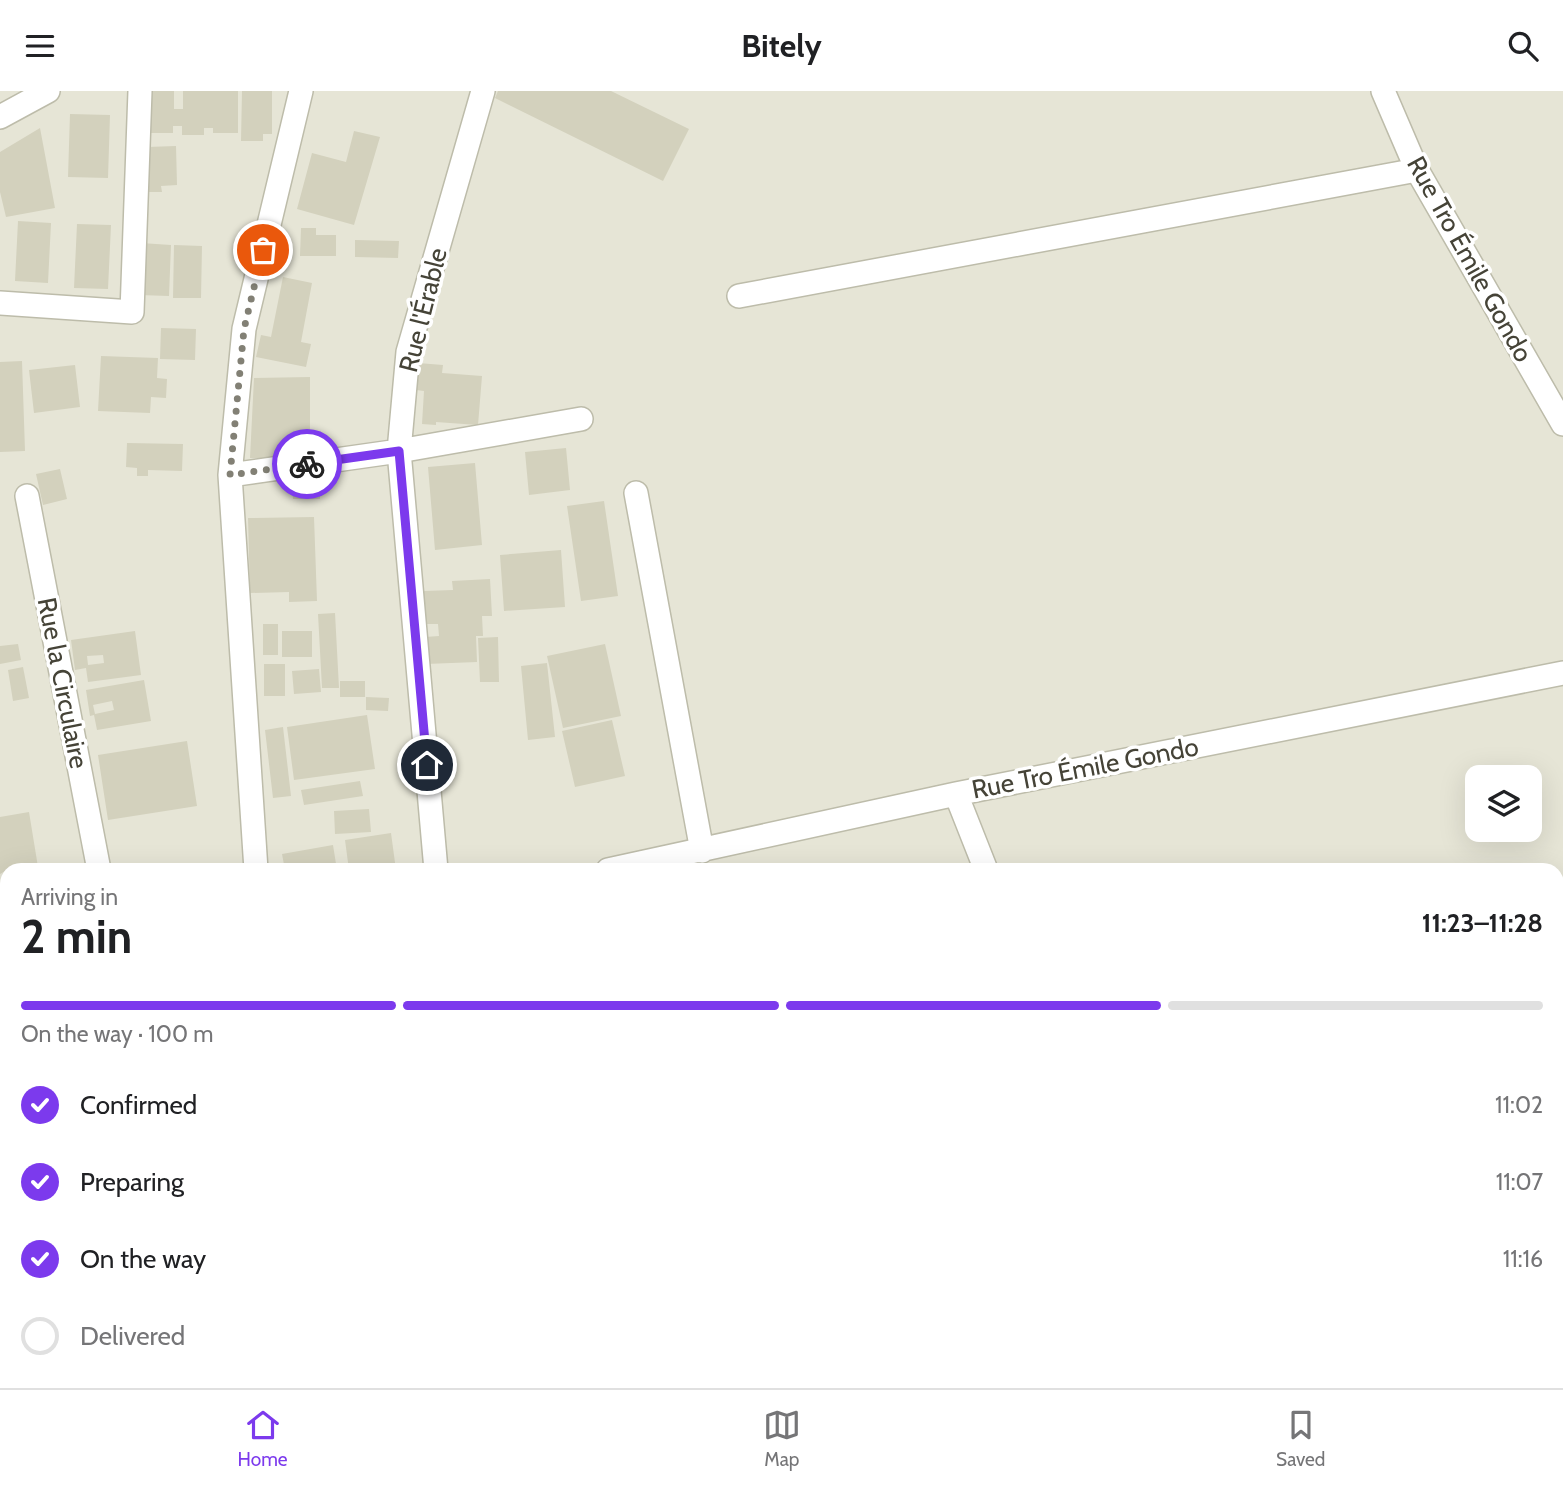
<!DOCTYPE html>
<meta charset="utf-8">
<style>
body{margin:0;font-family:Cabin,sans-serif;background:#f2f2f2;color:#202124;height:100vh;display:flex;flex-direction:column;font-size:26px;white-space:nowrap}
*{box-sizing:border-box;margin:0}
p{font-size:23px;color:#757577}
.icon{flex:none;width:38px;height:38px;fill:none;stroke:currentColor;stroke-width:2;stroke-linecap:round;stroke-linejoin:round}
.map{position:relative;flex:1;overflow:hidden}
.side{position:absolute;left:0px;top:772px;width:1564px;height:527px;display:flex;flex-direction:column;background:#fff;border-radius:21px 21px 0 0;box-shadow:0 7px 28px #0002}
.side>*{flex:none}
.fabs{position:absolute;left:1465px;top:674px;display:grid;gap:14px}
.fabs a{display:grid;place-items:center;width:77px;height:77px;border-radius:14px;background:#fff;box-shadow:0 7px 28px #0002;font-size:35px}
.pin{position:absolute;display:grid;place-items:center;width:60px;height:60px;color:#fff;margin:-30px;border:4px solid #fff;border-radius:50%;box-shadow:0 2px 7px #0007}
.courier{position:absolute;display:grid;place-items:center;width:70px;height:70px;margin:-35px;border:5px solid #7c3aed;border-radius:50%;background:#fff;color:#222;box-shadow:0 2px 9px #0007}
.overview em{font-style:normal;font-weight:800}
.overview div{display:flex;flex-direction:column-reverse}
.overview{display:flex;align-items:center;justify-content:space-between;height:119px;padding:0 21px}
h1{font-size:46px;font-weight:800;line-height:52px}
.bar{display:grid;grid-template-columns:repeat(4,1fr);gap:10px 7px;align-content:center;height:84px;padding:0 21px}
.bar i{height:9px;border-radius:5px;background:#e0e0e0}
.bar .current{background:#7c3aed}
.bar p{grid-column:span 4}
ol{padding:0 21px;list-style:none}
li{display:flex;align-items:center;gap:21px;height:77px}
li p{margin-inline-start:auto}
li .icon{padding:7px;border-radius:50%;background:#7c3aed;color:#fff;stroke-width:4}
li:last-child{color:#757577}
li i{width:38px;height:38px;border:4px solid #e0e0e0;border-radius:50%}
header{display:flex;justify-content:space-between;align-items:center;height:91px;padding:0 21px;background:#fff;font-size:32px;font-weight:800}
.menu{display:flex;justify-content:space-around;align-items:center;height:98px;border-top:2px solid #e0e0e0;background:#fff;font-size:19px;color:#757577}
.menu a{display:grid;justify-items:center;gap:4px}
.menu .current{color:#7c3aed}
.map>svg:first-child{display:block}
.residential{fill:#e6e5d6;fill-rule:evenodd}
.building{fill:#d3d1bd;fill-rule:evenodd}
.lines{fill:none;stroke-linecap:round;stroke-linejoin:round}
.minor-casing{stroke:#bdbcaa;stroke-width:26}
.minor{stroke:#fff;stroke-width:23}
.done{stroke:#828075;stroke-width:7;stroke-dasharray:0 12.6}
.route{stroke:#7c3aed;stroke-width:9}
.labels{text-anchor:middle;stroke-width:7;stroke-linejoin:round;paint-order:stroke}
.street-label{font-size:26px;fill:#454337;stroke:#fff}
</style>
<header><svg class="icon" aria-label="menu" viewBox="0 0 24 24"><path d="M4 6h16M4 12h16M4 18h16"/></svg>Bitely<svg class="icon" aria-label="search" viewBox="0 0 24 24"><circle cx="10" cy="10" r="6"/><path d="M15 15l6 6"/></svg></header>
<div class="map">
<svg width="1563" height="1297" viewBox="0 0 1563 1297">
<rect width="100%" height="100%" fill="#f2f2e7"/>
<path class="residential" d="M0,0h1563v1297h-1563zM1477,686h53v52h-53zM7,779h1551v513h-1551z"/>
<path class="building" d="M146,0h28v18h9v-18h55v42h-25v-5h-9v7h-22v-9h-9v7h-27z
M242,0h30v43h-9v7h-22z
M498,0h113l78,38 -26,52 -168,-83z
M70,23l40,1 -2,63 -40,-1z
M40,37l15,80 -49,9 -6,-25v-40z
M354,40l26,6 -26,88 -57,-16 15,-56 34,9z
M176,55l1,39 -16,1 1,6h-20l5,-45z
M18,130l33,2 -3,60 -33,-2z
M77,133l34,1 -3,64 -34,-1z
M301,137h15v7h20v21h-36z
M355,149l44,1 -1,17 -43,-1z
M141,152l30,2 -2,51 -30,-1z
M174,154l28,1 -1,52h-28z
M283,186l29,6 -11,59 10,2 -5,23 -50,-10 5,-22 10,2z
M161,237l35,1 -1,31 -35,-1z
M101,265l57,2 -1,20 10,1 -1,19 -15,-1 -1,16 -52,-2z
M22,270l3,90 -25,1v-90z
M418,272l25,2 -1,8 40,3 -4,49 -42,-3v3l-14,-1 2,-33 -8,-1z
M75,274l5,42 -46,6 -5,-43z
M310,286v82h-19v-8h-16v7h-25l4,-80z
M127,352l56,1 -1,27 -34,-1v6h-11v-8l-11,-1z
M566,357l4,42 -41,5 -4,-43z
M475,372l7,82 -47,5 -7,-83z
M60,378l7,30 -24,6 -7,-31z
M292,395h28v13h-27z
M604,410l14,95 -37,5 -14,-95z
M314,426l3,84 -28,1v-10l-39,1 -2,-75z
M561,459l4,57 -61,4 -4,-56z
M490,488l2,37h-10l1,20h-7l1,26 -51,2 -1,-27 14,-1 -1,-12h-13l-8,-38h7v5l29,-1 -1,-9z
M335,522l4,75h-17l-4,-74z
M263,533h15v31h-15z
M135,540l6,44 -53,7 -2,-14 -11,2 -4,-30zM103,564l1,8 -16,2 -1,-9z
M282,540h30v26h-30z
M498,546l1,45h-19l-2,-44z
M18,553l3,16 -21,4v-18z
M605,553l16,72 -58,12 -16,-72z
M547,572l8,74 -27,3 -7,-74z
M264,573h21v32h-21z
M23,576l6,31 -16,3 -5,-31z
M319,578l2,23 -27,2 -2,-23z
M144,589l7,41 -54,9 -3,-15 -4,1 -4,-26zM112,610l2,9 -19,4 -2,-9z
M340,590h25v16h-25z
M366,606l23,1 -1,13 -22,-1z
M367,624l8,54 -81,11 -7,-53z
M612,629l13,56 -50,11 -13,-56z
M283,636l8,69 -18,2 -8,-68z
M187,650l10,65 -89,14 -10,-65z
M360,690l3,15 -59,9 -3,-15z
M369,718l2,23 -36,2 -1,-23z
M29,721l9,55 -31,3 -7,4v-57z
M391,742l5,37h-47l-4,-30z
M333,754l4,25h-52l-3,-16z
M7,806v65l-7,2v-66z
M1293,1292h7l2,5h-23z"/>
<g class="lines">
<defs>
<path id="minor" d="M1383,0l34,79 146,254
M0,26l48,-26
M739,205l678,-126
M0,212l132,9 8,-221
M230,384l169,-24 182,-32
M636,402l66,358
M27,405l72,374
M956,703l30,76
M256,779l-26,-395 14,-146 57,-238
M436,779l-37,-419 9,-99 75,-261
M608,779l348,-76 607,-121
M0,902l7,-2
M0,1254l7,-1
M279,1292l1,5
M1015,1292l4,5
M1190,1292l2,5"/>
</defs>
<use href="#minor" class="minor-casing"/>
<use href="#minor" class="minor"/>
</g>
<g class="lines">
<path class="done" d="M263,159l-19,79 -14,146 77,-11"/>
<path class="route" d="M307,373l92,-13 28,314"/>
</g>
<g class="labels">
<g class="street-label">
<text transform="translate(1470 168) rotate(61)" y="9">Rue Tro Émile Gondo</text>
<text transform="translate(423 219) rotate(-76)" y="9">Rue l'Érable</text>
<text transform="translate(63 592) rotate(79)" y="9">Rue la Circulaire</text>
<text transform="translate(1085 677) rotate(-11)" y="9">Rue Tro Émile Gondo</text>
</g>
</g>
</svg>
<div class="fabs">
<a><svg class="icon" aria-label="layers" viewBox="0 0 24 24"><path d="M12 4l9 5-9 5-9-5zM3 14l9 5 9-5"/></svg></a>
</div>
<div class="pin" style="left:263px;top:159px;background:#ea580c"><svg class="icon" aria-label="bag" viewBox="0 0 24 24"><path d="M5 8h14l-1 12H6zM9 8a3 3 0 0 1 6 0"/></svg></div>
<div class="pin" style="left:427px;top:674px;background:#1f2937"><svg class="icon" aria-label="home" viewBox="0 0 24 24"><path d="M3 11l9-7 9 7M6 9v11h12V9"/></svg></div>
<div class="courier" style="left:307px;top:373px"><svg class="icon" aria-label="bike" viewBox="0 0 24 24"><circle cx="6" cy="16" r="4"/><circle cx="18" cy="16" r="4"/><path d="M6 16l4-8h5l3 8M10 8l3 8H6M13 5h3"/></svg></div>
<section class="side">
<div class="overview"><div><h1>2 min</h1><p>Arriving in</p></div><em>11:23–11:28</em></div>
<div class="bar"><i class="current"></i><i class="current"></i><i class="current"></i><i></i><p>On the way · 100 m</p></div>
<ol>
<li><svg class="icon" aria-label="check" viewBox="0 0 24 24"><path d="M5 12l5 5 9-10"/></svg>Confirmed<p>11:02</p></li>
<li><svg class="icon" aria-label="check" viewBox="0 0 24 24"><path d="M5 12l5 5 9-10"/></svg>Preparing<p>11:07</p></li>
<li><svg class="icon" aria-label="check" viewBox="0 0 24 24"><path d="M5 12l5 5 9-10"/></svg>On the way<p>11:16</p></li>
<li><i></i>Delivered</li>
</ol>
</section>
</div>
<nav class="menu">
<a class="current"><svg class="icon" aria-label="home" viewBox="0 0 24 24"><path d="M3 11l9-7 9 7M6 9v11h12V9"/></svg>Home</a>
<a><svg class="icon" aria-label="map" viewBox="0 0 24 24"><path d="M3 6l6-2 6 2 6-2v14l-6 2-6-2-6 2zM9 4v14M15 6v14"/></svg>Map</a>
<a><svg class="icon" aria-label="saved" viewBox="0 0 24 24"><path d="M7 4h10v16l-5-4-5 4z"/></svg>Saved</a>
</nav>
